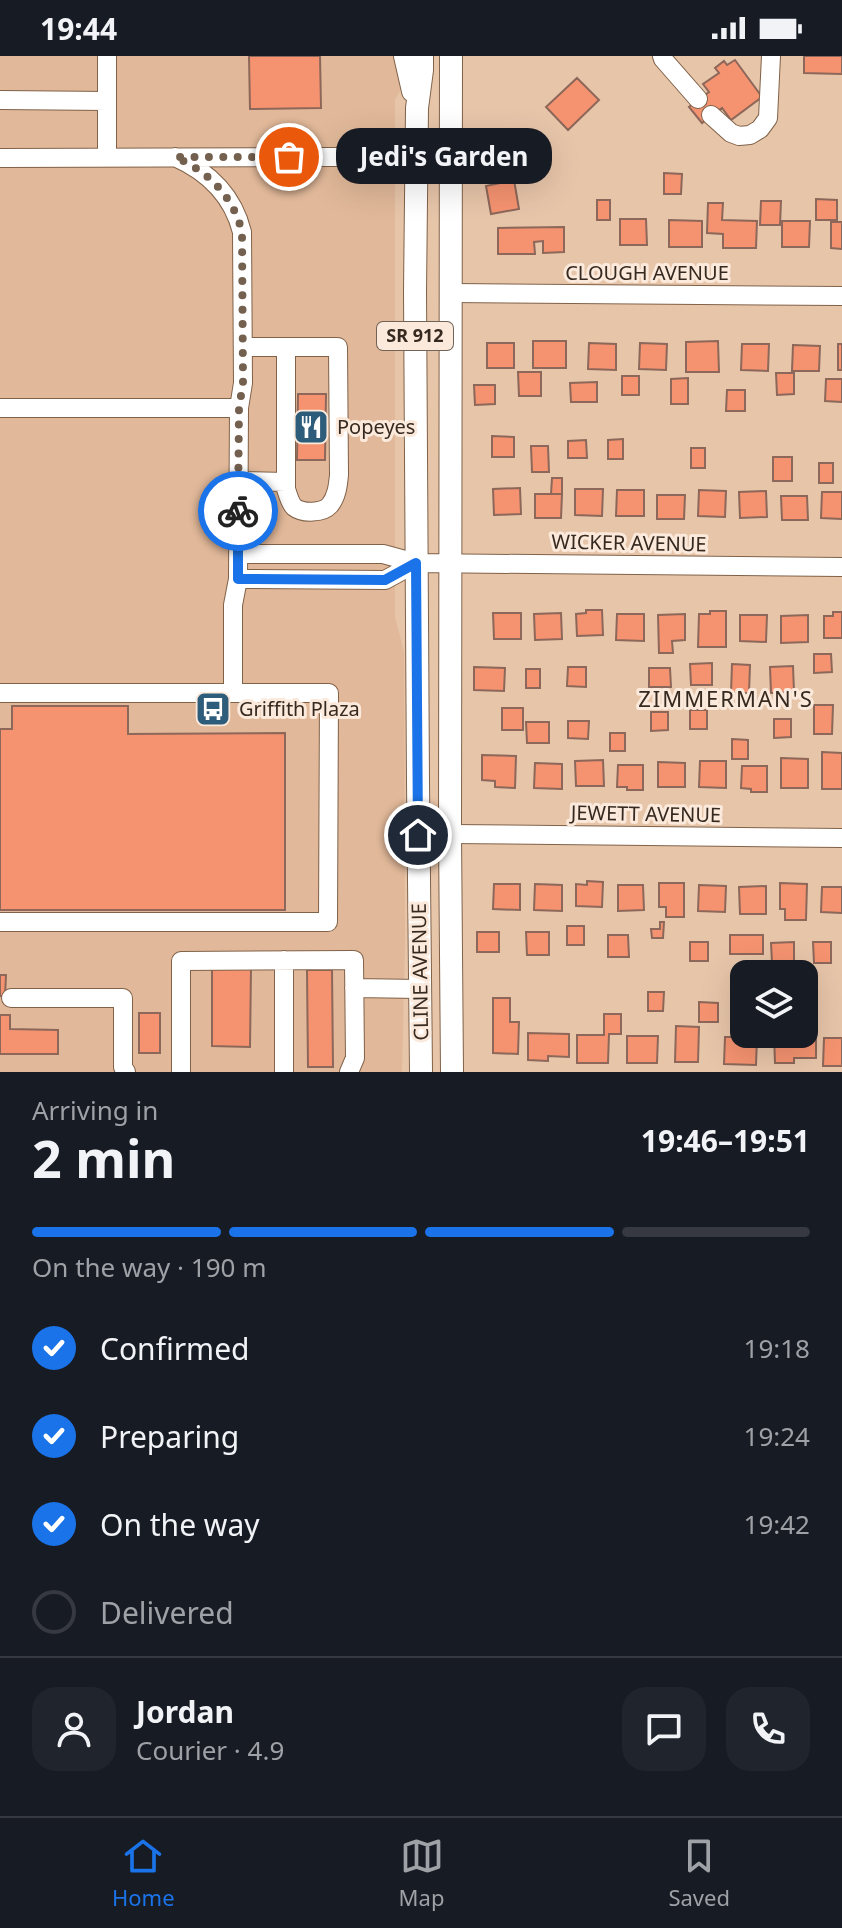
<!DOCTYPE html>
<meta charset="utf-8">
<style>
body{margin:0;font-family:"Noto Sans",sans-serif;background:#20242c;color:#f1f3f6;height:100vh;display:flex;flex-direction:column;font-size:30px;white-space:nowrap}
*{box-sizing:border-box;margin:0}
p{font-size:26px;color:#9ea1a6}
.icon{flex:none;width:44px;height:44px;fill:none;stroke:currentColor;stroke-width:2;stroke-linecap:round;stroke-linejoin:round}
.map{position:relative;height:1016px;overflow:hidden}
.sheet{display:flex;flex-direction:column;background:#171b24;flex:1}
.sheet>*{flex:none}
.buttons{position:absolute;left:730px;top:904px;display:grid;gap:16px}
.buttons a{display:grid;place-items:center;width:88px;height:88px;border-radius:16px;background:#171b24;box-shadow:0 8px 32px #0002;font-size:40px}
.pin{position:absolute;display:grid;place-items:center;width:68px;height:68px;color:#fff;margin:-34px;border:4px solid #fff;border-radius:50%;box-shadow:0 2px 8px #0007}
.courier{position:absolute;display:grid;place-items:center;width:80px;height:80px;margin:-40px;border:6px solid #1a73e8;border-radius:50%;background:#fff;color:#222;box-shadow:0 2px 10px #0007}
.bubble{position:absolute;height:56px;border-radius:24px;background:#171b24;box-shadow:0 8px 32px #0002;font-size:26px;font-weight:700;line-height:56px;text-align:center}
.headline em{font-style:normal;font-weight:700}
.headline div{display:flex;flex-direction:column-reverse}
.headline{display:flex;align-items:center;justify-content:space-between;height:136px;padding:0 32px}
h1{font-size:52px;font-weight:700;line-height:60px}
.bar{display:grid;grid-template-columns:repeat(4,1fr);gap:12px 8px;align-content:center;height:96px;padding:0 32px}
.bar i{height:10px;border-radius:6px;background:#363941}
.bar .current{background:#1a73e8}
.bar p{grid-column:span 4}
.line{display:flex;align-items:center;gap:20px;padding:0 32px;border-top:2px solid #363941}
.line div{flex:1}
.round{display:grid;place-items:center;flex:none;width:84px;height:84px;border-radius:24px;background:#20242c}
ol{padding:0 32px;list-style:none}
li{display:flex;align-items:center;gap:24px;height:88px}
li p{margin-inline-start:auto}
li .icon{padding:8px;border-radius:50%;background:#1a73e8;color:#fff;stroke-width:4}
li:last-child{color:#9ea1a6}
li i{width:44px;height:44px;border:4px solid #363941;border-radius:50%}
.status{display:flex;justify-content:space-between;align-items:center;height:56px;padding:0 40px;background:#171b24;direction:ltr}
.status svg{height:22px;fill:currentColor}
.tab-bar{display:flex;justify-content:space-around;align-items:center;height:112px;border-top:2px solid #363941;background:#171b24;font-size:22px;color:#9ea1a6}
.tab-bar a{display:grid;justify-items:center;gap:4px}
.tab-bar .current{color:#1a73e8}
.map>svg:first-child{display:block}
.built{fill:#e1b899}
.building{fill:#f59370;stroke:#8d6759;stroke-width:2}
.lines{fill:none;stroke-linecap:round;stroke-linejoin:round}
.minor-casing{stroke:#806249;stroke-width:20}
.major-casing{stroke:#806249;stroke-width:24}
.minor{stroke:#fff;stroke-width:18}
.major{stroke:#fff;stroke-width:22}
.done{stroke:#74604f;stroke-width:8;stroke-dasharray:0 14.4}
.route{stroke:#1a73e8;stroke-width:10}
.labels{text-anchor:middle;stroke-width:6;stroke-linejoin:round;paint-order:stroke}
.shield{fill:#fbe9db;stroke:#716357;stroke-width:2}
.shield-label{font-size:18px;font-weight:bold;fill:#36291f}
.street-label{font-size:20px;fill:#36291f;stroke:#fbe9db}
.poi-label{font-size:20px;fill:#36291f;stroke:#fbe9db;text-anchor:start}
.neighbourhood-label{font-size:22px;letter-spacing:2px;fill:#36291f;stroke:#fbe9db}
</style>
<div class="status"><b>19:44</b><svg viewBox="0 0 49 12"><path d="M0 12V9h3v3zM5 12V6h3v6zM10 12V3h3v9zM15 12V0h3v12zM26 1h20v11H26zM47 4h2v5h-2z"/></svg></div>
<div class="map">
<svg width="842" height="1016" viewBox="0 0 842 1016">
<rect width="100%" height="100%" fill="#e7c5a9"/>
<path class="built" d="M0,0h396l4,35 -5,9v517l9,35 1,293 -3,127h-402z"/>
<path class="building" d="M249,0h71l1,52 -71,1z
M804,0h38v18l-38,-1z
M735,4l27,37 -31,23 -9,-12 -20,15 -13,-16 20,-15 -6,-8 16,-11 -4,-5 9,-7 3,4z
M577,22l22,22 -31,30 -22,-23z
M664,117l18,1 -1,20h-17z
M514,124l5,29 -28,5 -5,-28z
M816,143l21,1v20h-21z
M597,144h13v20h-13z
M761,145h20l-1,24h-20z
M708,147h15l-1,17 35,1 -1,27h-33v-14l-16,-1z
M620,163h26l1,26h-27z
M669,164l33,1v26h-33z
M782,165h28l-1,26h-27z
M831,166h11v27l-11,-1z
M564,171v25l-21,1v-12l-9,1 1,12h-37v-26z
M533,285h33v27h-33z
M718,285l1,31h-33v-30z
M487,287h27v25h-27z
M589,287l27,1v26l-28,-1z
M640,287l27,1 -1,26 -27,-1z
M742,288h27l-1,27 -27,-1z
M838,288h4v26h-4z
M793,289l27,1 -1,25h-27z
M518,316h23v24h-22z
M776,317h18v21l-17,1z
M622,320h17v19h-17z
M688,322v26h-17v-25z
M826,323h16v23l-17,-1z
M597,326v20h-26l-1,-19z
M474,329h21v19l-20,1z
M727,334h18v21h-19z
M298,338h28l-1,66h-28z
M492,380l22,1v20h-22z
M623,383v20h-15v-19z
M586,384l1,18h-19v-17z
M531,390h17l1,26h-17z
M691,392h14v20h-14z
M773,401h19v24h-19z
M819,407h14v20h-14z
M552,422h10v16h-11z
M520,432l1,26 -27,1 -1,-26z
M575,433h28l-1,27 -27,-1z
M617,434h27v26h-28z
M699,434l27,1 -1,26 -27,-1z
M766,435l1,26 -27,1 -1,-26z
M822,436h20v27l-21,-1z
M535,438h27l-1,24h-26z
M657,439h28l-1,24h-27z
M781,440h26l1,24h-26z
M586,554h16l1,25 -26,1 -1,-22 10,-1z
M710,555h16v36h-28l1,-33h11z
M833,556h9v26h-18v-22h9z
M493,557h28v26h-27z
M561,557l1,26 -27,1 -1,-26z
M617,558h27v27l-28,-1z
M685,558v26l-13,1 1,12h-14l-1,-38z
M740,559h27l-1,27 -26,-1z
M808,559v27l-27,1v-27z
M814,598h17l1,18 -18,1z
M712,607v22h-21l-1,-21z
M732,608l18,1 -1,28h-18z
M793,610l1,26 -23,1 -1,-26z
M474,611l31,1 -1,23 -30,-1z
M568,611h18v20l-19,-1z
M649,612h21l1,19h-22z
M526,613h14v19h-14z
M814,649h19l-1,29h-18z
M12,650h116v28l157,-1v177h-285v-181h12z
M502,652h21v22h-21z
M690,654h17v19h-17z
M651,656h17v18l-17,1z
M774,663h17v18l-17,1z
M568,665h21l-1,18 -20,-1z
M526,666h23v21h-22z
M610,677h15v18h-15z
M732,683l16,1v19h-16z
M822,696l20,1v36h-20z
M482,699l34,1 -1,32 -20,-1v-6l-13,-1z
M781,702l27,1v29h-27z
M603,704l1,26h-28l-1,-25z
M700,705h26v27l-27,-1z
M658,706l27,1v24h-27z
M535,707l27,1v25l-28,-1z
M618,709h25v25h-16v-3h-10z
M742,710h25v26h-16v-3l-10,-1z
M587,825l16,1 -1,25 -26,-1v-22l11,1z
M659,827h25v34h-18v-10h-7z
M780,827l27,1 -1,36h-21v-11h-5z
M494,828h26v26l-27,-1z
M535,828l27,1v26l-28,-1z
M618,829h25l1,25 -26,1z
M699,829l27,1 -1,26 -27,-1z
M766,830v28h-26l-1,-27z
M822,831h20v26l-21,-1z
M660,866h4l-1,16h-11l-1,-9h9z
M567,870h17v19h-17z
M477,876h22v20h-22z
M526,876h23v23h-22z
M608,879h20l1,22h-21z
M730,879h33v19h-33z
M690,886h18v19h-18z
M794,886v20l-22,1 -1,-20z
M813,886h18v21h-17z
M212,911h39l-1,80 -38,-1z
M307,914h25l1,97h-25z
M0,919h6l-1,21h-5z
M648,936h16l-1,19h-15z
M493,942h17v24h9l-1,32 -25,-1z
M699,946l19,1v19h-19z
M139,957h21v40h-21z
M604,958h17v20h-12l-1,29h-31v-28h27z
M0,959h10v14l48,1v24h-58z
M804,969h4v9h8v24h-22v5h-19l-1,-28 30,-1z
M676,970l23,1 -1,35h-23z
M528,977l41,1v23l-21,-1v5l-20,-1z
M627,980h31l-1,27h-30z
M725,981h32l-1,28 -32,-1z
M824,982h18v28h-19z"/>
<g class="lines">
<defs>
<path id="minor" d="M107,0v101
M662,0l1,3 35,40
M0,44l107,1
M711,59l20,18 8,3 11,-1 10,-6 8,-11 3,-62
M175,101c34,15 58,39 67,75l1,151 -4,25 -1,171 -5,26v88
M0,102l337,-1
M451,237l391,3
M243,291h95l1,128c-1,10 -2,21 -9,30 -7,8 -27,9 -36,2 -4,-4 -6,-12 -8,-18v-142
M0,352h239
M238,425l48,1
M238,498h145l33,9 426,4
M238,523l147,1 31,-17
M0,637h329l-1,229h-328
M450,778l392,4
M354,932l66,1
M11,942h112v69l3,5
M181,1016v-111l173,-1 1,98 -6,14
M284,1016v-112"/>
<path id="major" d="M405,0l8,35
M451,0l-1,778 2,238
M421,1016l-3,-289 -3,-491 2,-184 5,-38v-14"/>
</defs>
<use href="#minor" class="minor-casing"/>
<use href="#major" class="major-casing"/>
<use href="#minor" class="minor"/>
<use href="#major" class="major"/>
</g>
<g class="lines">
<path class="done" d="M238,455l1,-103 4,-25 -1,-151c-9,-36 -33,-60 -67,-75h114"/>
<path class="route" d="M238,455v68l147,1 31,-17 2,272"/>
</g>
<defs>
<symbol id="restaurant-square" viewBox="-11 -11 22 22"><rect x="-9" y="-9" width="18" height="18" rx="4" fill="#2e5c7b" stroke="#fbe9db"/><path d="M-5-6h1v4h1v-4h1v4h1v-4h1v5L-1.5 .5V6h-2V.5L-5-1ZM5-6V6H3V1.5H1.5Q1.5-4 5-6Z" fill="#fff"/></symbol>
<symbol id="bus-square" viewBox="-11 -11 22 22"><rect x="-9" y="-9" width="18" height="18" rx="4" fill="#2e5c7b" stroke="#fbe9db"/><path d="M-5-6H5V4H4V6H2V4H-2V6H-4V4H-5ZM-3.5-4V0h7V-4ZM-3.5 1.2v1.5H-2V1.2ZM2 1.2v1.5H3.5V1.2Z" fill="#fff"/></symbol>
</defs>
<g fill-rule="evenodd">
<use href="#restaurant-square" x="291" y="351" width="40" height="40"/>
<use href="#bus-square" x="193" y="633" width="40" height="40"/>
</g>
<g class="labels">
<rect class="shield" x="377" y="266" width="76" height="28" rx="6"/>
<g class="shield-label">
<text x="415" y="286">SR 912</text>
</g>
<g class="street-label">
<text x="647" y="224">CLOUGH AVENUE</text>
<text transform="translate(629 487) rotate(1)" y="7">WICKER AVENUE</text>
<text transform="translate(646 758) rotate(1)" y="7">JEWETT AVENUE</text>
<text transform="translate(420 916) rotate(-91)" y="7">CLINE AVENUE</text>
</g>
<g class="poi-label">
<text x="337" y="378">Popeyes</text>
<text x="239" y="660">Griffith Plaza</text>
</g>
<g class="neighbourhood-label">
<text x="726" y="651">ZIMMERMAN'S</text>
</g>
</g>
</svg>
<div class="buttons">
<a><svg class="icon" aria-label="layers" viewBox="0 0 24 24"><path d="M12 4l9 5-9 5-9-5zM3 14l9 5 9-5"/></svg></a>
</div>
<div class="pin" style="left:289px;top:101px;background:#ea580c"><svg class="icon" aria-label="bag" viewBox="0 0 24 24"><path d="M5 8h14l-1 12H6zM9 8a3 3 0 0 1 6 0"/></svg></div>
<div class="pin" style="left:418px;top:779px;background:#1f2937"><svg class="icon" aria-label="home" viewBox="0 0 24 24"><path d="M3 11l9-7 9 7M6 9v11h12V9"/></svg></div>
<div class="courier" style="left:238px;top:455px"><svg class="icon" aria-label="bike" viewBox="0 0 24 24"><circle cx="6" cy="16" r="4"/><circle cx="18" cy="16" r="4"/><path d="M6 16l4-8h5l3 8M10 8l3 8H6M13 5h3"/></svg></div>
<div class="bubble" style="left:336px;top:72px;width:216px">Jedi's Garden</div>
</div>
<section class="sheet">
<div class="headline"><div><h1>2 min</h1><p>Arriving in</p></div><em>19:46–19:51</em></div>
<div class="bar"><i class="current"></i><i class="current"></i><i class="current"></i><i></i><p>On the way · 190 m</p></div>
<ol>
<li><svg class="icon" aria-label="check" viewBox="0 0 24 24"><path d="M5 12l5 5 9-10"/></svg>Confirmed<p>19:18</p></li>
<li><svg class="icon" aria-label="check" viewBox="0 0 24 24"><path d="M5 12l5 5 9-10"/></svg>Preparing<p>19:24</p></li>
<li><svg class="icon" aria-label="check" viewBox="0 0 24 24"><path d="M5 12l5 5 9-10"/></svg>On the way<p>19:42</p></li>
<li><i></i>Delivered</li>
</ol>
<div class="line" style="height:144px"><a class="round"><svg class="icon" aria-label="person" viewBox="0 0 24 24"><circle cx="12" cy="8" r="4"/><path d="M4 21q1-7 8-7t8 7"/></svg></a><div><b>Jordan</b><p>Courier · 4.9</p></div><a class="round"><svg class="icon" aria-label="chat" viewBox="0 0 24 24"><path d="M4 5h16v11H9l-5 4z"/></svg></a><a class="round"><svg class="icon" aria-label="phone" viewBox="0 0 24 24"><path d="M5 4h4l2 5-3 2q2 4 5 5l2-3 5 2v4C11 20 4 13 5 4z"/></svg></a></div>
</section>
<nav class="tab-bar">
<a class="current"><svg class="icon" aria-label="home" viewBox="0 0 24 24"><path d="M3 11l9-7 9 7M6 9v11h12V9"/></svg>Home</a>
<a><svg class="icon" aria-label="map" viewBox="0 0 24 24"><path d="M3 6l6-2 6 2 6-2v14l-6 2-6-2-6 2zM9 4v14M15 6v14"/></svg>Map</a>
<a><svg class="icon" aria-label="saved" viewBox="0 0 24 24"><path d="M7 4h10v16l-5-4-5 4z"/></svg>Saved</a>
</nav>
